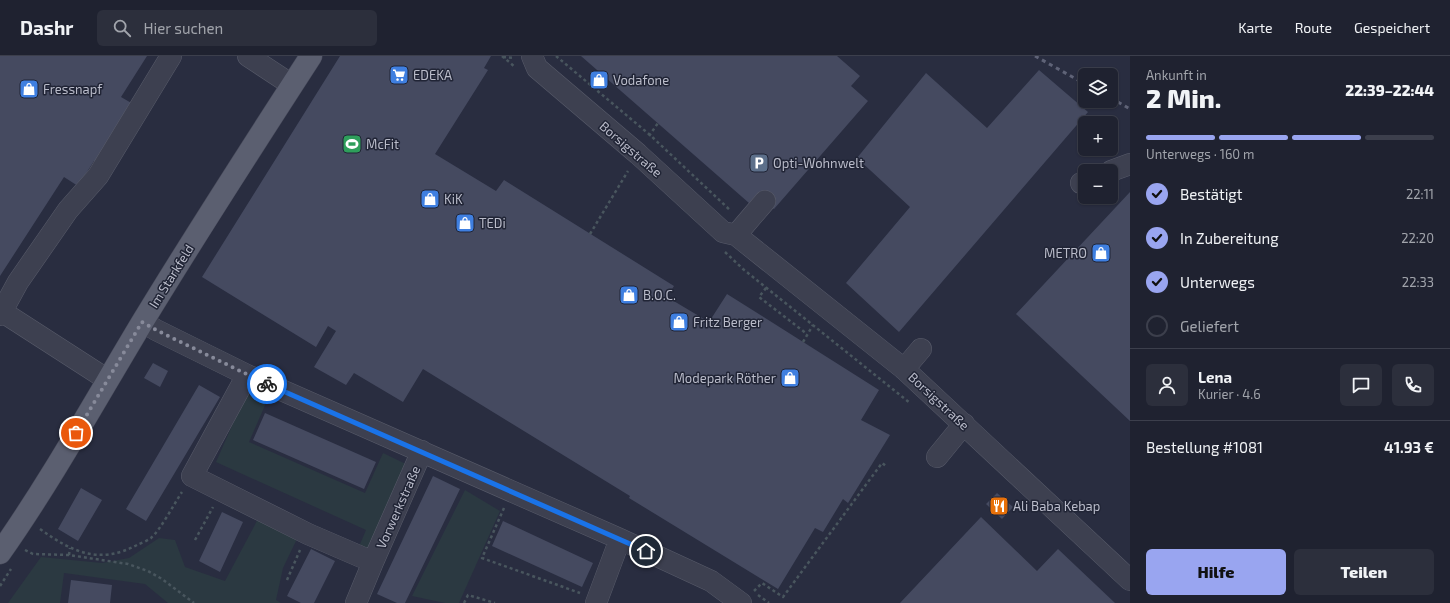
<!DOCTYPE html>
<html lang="de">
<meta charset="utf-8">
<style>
body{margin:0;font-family:"Exo 2",sans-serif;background:#2c2f3c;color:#f1f3f6;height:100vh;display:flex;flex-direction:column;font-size:15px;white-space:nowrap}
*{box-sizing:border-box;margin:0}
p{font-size:13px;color:#a1a4ab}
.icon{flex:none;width:22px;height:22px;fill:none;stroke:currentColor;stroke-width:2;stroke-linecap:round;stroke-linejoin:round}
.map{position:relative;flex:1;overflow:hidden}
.drawer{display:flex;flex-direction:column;background:#1f2230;width:320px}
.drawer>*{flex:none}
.fabs{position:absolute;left:1078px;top:12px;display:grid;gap:8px}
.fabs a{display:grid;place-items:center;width:40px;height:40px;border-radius:6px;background:#1f2230;box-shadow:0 1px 3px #0004,0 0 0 1px #3c3f4c;font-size:20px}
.pin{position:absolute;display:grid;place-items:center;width:34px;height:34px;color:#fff;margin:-17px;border:2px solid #fff;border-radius:50%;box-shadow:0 1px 4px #0007}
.courier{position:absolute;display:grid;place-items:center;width:40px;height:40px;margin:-20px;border:3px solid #1a73e8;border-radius:50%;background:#fff;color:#222;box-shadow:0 1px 5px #0007}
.headline em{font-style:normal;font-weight:800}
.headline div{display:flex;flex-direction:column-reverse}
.headline{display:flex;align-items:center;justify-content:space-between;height:68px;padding:0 16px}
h1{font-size:26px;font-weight:800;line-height:30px}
.bar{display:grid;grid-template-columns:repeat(4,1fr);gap:6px 4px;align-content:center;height:48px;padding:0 16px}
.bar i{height:5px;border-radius:3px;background:#3c3f4c}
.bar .current{background:#99a5f0}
.bar p{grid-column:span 4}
.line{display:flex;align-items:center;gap:10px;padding:0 16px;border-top:1px solid #3c3f4c}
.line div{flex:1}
.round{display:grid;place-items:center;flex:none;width:42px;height:42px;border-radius:6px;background:#2c2f3c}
ol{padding:0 16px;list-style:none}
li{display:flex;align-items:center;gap:12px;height:44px}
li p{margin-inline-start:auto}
li .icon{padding:4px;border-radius:50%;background:#99a5f0;color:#111;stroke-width:4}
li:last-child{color:#a1a4ab}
li i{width:22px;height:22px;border:2px solid #3c3f4c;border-radius:50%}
.button{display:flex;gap:8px;margin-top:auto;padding:8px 16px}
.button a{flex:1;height:46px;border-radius:6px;background:#99a5f0;color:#111;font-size:16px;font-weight:800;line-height:46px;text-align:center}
.button a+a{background:#2c2f3c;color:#f1f3f6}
header{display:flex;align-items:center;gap:24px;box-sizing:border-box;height:56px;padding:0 20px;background:#1f2230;border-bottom:1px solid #3c3f4c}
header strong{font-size:19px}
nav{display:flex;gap:22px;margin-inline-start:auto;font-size:14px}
.search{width:280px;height:36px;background:#2c2f3c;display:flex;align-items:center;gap:10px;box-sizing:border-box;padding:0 14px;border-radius:6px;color:#a1a4ab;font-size:15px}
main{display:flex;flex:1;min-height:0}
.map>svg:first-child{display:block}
.green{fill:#2b3941}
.building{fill:#454a60}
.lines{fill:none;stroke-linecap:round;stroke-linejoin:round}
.minor-casing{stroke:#585b6a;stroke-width:22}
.major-casing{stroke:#464959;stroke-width:23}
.path{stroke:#49565e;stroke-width:2.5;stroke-dasharray:3 3;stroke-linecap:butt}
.minor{stroke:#3d4050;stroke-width:21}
.major{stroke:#5b5f70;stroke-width:22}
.rail{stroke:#5f6377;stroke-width:3;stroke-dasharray:4 4;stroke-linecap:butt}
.done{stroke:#878a9a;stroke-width:4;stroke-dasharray:0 7.2}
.route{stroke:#1a73e8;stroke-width:5}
.labels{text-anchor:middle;stroke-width:3;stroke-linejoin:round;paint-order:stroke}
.poi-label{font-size:13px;fill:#babcca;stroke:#212536;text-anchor:start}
.street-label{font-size:13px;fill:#babcca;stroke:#212536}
</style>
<header>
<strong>Dashr</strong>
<div class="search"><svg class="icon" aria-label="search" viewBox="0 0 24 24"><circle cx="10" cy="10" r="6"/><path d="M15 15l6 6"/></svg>Hier suchen</div>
<nav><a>Karte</a><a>Route</a><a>Gespeichert</a></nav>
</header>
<main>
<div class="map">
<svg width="1130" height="547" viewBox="0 0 1130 547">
<rect width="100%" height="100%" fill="#292d40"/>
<path class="green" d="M246,338l20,9 -17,39 116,51 18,-40 27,13 -40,88 -12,-5 8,-19 -150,-68z
M465,434l35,21 -41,92h-14l-33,-7z
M259,461l38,22 -14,29 -7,32 5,3h-113l-23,-19 -81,-11 -4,30h-52l33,-46 61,6 27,-5 30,-20 16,2 10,27 40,14z"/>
<path class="building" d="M0,0h147l-26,41 12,7 -33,61 -6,-4 -16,25 -14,-9 -64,99z
M340,0h151l-7,12 4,2 -53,84 61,37 8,-11 170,106 -7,11 42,25 18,-28 152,96 -18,30 29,15 -42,68 -5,-4 -20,33 -8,-4 -37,61 -149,-91 1,-2 -207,-127 -20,33 -49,-29 -8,12 -32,-18 22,-36 -8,-5 -12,21 -114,-70z
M581,0h256l23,20 -9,10 17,15 -94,108 -17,-15 -8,9z
M1039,14l49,42 -189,220 -53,-49 64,-76 -53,-49 69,-85 61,55z
M1130,136v229l-114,-107z
M153,307l15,8 -8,16 -16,-9z
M199,329l21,12 -74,124 -20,-12z
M265,357l111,49 -12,27 -111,-49z
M433,420l27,13 -55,114h-8l-20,-9z
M81,432l21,12 -24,41 -20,-12z
M997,437l16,14 -11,12 -16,-15z
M222,456l21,10 -23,50 -21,-11z
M981,461l56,54 21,-22 57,54h-215z
M503,465l90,42 -11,24 -90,-41z
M311,493l24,12 -21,42h-13l-14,-7z
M71,524l41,5 -2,18h-42z"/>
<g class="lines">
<defs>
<path id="minor" d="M248,0l44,29
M532,0l5,12 101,86 85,78 13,3 168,134 226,211
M1111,115l19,-7
M1081,127l4,-2
M736,179l29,-34
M1,255l107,69
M0,259l18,-33 50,-72 30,-34 73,-120
M143,266l13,8 91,45 373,164 91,42 30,22
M904,313l17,-20
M247,319l-55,101 116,58 65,28 49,-111
M937,401l27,-33
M356,547l17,-41
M596,547l24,-64"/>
<path id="major" d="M0,497c52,-74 96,-154 143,-232 54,-89 111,-177 168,-265"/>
</defs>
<use href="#minor" class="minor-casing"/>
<use href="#major" class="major-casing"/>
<path class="path" d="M502,0l13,11
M556,0l94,79 81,76
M503,1l11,1
M649,80l9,-13
M590,178l38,-63
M725,196l18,17 167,134
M766,232l-7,9 48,37
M803,286l10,-17
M504,452l-22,50 98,35
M40,473c32,23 59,36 97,16 4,-2 10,-4 14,-7 10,-9 23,-34 31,-46
M195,484l18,-33
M25,494l8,4 36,1 59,9 20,7 14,8 32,24
M69,499l1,-7
M287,524l13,-30
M0,530l11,-17
M754,535l8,-8 21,14 99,-134 4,3
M758,539l11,8
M464,547l4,-8 27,8"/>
<use href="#minor" class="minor"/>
<use href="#major" class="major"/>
<path class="rail" d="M1035,0l50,28
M1111,42l19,11"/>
</g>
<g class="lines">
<path class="done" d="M76,377l66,-111 14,8 111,54"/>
<path class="route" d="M267,328l379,167"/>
</g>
<defs>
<symbol id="supermarket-square" viewBox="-11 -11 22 22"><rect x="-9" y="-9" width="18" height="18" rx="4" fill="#3f7fe0" stroke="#212536"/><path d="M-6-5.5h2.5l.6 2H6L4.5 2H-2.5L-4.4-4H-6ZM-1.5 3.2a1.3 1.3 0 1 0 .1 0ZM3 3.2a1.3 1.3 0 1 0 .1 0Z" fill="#fff"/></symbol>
<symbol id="shop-square" viewBox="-11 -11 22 22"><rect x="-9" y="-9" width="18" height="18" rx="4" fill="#3f7fe0" stroke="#212536"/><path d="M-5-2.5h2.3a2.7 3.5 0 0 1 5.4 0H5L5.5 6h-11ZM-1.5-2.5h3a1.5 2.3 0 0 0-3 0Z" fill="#fff"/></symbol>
<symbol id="stadium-square" viewBox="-11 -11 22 22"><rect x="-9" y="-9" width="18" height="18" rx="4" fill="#2e9e5b" stroke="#212536"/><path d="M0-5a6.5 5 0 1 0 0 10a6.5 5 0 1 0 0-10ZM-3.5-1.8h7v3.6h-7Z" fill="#fff"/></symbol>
<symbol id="parking-square" viewBox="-11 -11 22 22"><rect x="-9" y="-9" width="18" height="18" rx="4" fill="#5c6f8a" stroke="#212536"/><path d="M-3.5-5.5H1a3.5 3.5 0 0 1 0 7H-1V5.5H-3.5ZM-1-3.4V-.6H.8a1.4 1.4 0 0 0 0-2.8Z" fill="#fff"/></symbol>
<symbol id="restaurant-square" viewBox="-11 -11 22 22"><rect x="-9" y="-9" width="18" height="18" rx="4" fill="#e8710a" stroke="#212536"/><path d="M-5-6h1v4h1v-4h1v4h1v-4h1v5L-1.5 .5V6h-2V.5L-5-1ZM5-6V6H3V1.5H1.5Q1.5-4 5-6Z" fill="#fff"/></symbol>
</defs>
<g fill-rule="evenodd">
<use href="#supermarket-square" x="388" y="8" width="22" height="22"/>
<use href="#shop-square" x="588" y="13" width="22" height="22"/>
<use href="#shop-square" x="18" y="22" width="22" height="22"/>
<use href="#stadium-square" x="341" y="77" width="22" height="22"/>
<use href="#parking-square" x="748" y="96" width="22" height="22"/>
<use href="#shop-square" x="419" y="132" width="22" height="22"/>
<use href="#shop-square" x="454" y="156" width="22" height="22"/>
<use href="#shop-square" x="1090" y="186" width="22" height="22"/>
<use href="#shop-square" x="618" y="228" width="22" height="22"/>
<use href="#shop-square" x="668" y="255" width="22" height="22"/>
<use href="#shop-square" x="779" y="311" width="22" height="22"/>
<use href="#restaurant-square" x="988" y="439" width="22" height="22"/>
</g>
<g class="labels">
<g class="poi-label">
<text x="413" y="24">EDEKA</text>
<text x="613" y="29">Vodafone</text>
<text x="43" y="38">Fressnapf</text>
<text x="366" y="93">McFit</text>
<text x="773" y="112">Opti-Wohnwelt</text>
<text x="444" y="148">KiK</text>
<text x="479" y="172">TEDi</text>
<text x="1087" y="202" text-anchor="end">METRO</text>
<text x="643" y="244">B.O.C.</text>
<text x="693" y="271">Fritz Berger</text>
<text x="776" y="327" text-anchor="end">Modepark Röther</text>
<text x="1013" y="455">Ali Baba Kebap</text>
</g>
<g class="street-label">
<text transform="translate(631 93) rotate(41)" y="5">Borsigstraße</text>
<text transform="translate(171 220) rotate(-58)" y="5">Im Starkfeld</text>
<text transform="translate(939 345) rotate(43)" y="5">Borsigstraße</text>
<text transform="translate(398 451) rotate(-66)" y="5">Vorwerkstraße</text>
</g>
</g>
</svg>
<div class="fabs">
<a><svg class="icon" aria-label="layers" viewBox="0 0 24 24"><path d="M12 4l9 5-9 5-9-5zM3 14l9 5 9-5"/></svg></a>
<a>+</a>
<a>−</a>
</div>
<div class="pin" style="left:76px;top:377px;background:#ea580c"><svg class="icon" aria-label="bag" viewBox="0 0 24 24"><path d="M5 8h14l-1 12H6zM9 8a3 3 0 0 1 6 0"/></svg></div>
<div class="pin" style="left:646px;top:495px;background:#1f2937"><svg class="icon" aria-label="home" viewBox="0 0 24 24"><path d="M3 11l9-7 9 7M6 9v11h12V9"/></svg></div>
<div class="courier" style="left:267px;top:328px"><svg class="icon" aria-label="bike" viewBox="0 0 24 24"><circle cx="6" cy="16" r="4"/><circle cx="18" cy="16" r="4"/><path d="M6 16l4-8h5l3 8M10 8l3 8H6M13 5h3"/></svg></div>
</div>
<section class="drawer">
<div class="headline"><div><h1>2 Min.</h1><p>Ankunft in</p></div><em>22:39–22:44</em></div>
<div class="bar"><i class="current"></i><i class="current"></i><i class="current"></i><i></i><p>Unterwegs · 160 m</p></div>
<ol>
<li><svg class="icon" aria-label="check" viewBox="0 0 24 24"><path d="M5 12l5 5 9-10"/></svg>Bestätigt<p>22:11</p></li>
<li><svg class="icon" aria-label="check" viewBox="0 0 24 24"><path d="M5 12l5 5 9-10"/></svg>In Zubereitung<p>22:20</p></li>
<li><svg class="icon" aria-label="check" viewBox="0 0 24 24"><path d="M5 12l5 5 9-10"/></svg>Unterwegs<p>22:33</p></li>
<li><i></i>Geliefert</li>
</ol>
<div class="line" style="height:72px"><a class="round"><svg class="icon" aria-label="person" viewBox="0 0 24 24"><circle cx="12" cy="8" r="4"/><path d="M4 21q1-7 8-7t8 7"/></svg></a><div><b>Lena</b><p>Kurier · 4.6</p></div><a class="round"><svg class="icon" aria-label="chat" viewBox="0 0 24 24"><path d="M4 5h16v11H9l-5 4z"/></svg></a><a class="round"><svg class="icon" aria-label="phone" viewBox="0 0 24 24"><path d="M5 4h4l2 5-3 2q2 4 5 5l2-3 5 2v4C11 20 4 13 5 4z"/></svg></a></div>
<div class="line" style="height:52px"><div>Bestellung #1081</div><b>41.93 €</b></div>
<div class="button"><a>Hilfe</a><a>Teilen</a></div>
</section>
</main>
